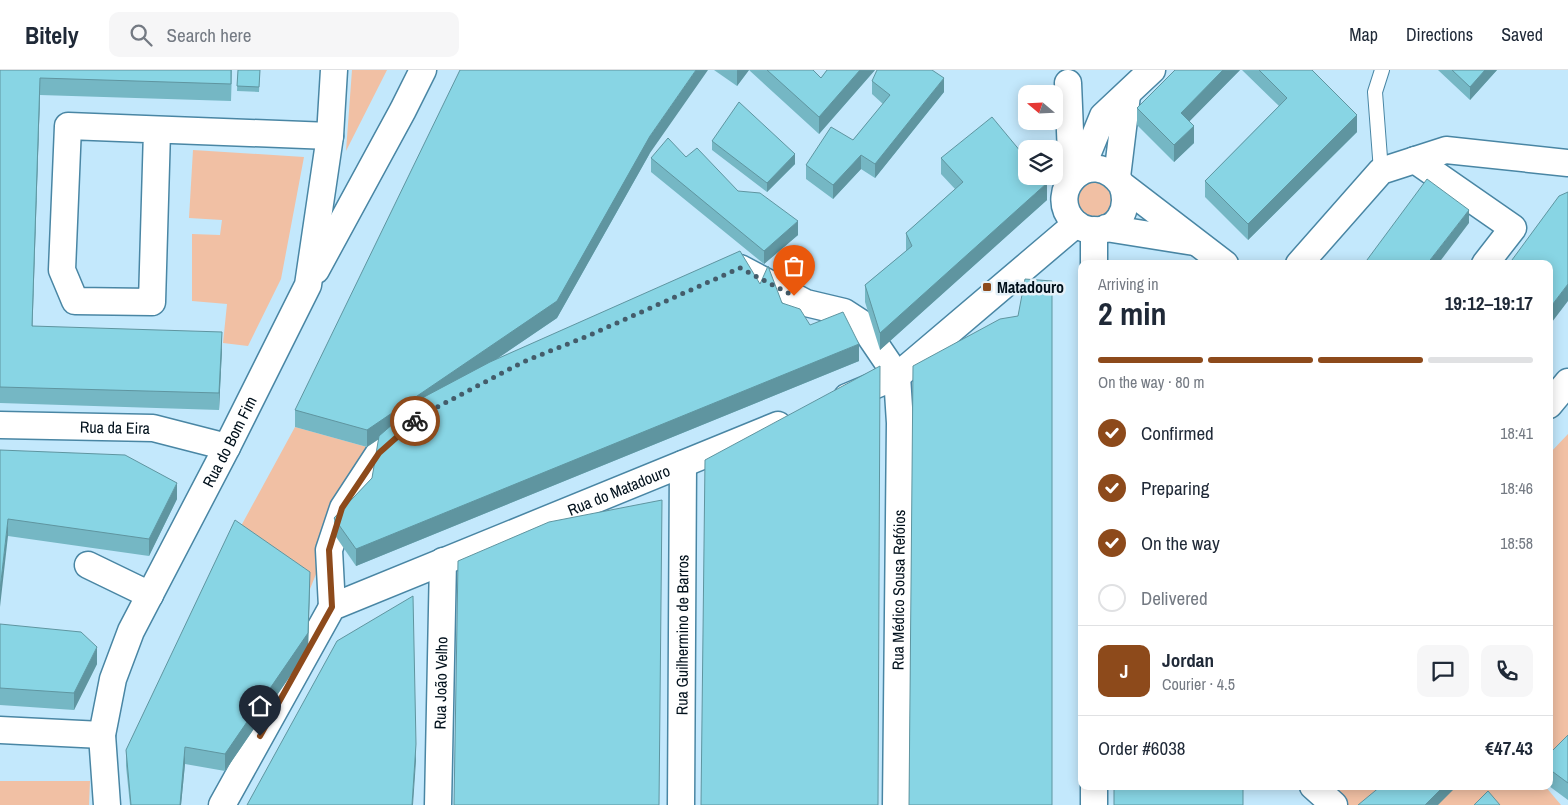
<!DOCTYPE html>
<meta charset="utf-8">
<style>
body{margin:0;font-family:"Archivo Narrow",sans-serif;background:#f6f6f7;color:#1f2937;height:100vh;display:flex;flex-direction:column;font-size:19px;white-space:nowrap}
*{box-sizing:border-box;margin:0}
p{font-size:16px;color:#747a83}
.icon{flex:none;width:28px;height:28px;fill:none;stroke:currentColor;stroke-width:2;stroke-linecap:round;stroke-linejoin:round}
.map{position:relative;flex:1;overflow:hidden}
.details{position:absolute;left:1078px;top:190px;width:475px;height:530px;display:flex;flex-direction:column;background:#fff;border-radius:10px;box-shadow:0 2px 12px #0003}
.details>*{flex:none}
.needle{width:32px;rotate:289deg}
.buttons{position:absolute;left:1018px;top:15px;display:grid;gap:10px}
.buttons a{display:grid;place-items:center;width:45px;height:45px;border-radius:10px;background:#fff;box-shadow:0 2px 12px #0003;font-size:25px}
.pin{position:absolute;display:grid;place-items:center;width:42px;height:42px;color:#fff;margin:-51px -21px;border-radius:50% 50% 50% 0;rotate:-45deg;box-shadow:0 0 5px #0007}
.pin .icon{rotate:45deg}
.courier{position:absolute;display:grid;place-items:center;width:50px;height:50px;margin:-25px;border:4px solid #8d4a1b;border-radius:50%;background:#fff;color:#222;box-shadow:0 1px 6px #0007}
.head em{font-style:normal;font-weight:700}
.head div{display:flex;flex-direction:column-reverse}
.head{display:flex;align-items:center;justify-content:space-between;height:85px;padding:0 20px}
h1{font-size:32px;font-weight:700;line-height:38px}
.bar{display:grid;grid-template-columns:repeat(4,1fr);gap:8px 5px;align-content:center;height:60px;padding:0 20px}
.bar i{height:6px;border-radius:4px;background:#e0e1e3}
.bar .selected{background:#8d4a1b}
.bar p{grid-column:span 4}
.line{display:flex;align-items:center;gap:12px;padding:0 20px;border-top:1px solid #e0e1e3}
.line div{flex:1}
.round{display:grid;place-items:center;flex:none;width:52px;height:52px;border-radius:10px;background:#f6f6f7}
ol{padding:0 20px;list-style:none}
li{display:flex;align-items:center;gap:15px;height:55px}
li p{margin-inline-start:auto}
li .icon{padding:5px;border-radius:50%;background:#8d4a1b;color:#fff;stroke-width:4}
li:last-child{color:#747a83}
li i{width:28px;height:28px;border:2px solid #e0e1e3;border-radius:50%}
header{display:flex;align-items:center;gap:30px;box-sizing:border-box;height:70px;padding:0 25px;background:#fff;border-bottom:1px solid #e0e1e3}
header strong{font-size:24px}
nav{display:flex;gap:28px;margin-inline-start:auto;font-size:18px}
.search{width:350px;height:45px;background:#f6f6f7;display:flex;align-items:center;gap:12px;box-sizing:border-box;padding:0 18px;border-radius:10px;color:#747a83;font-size:19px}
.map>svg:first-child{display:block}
.green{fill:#f1c0a4}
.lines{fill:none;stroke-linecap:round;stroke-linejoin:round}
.lane-casing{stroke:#4986a4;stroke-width:16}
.street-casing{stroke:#4986a4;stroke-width:29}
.lane{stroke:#fff;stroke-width:14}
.street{stroke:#fff;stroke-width:26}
.wall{fill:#75b7c4}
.shaded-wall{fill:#5f95a0}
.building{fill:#88d5e4;stroke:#5f95a0}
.done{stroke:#445c6a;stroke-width:5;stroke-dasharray:0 9}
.route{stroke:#8d4a1b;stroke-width:6}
.poi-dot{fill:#8d4a1b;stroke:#e5f1f8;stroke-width:2}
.labels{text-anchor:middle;stroke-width:5;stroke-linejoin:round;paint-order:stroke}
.poi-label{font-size:16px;font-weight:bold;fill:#00101b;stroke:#e5f1f8;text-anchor:start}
.street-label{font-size:16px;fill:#00101b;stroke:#e5f1f8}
</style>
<header>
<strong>Bitely</strong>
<div class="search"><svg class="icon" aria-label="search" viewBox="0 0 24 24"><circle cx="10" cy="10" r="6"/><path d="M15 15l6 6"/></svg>Search here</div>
<nav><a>Map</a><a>Directions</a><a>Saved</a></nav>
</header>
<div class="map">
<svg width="1568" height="735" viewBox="0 0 1568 735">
<rect width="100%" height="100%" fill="#c3e8fc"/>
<path class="green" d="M352,0h35l-41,81z
M193,80l111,7 -23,122 -33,67 -25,-3 4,-39 -35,-3v-67l28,1 2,-15 -33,-2z
M1091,112c13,-1 18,5 23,15l-6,18c-4,1 -9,4 -12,4 -22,0 -24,-28 -5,-37z
M295,357l72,20 -57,142 -75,-52z
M1568,364v318l-19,19v-317z
M0,711h90l-1,24h-89z
M1322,716h223l16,19h-216z"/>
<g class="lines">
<defs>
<path id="lane" d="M1381,101l-6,-79 7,-22"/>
<g id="street">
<path d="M1068,13l4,96"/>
<path d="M157,61l-5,171 -77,-1 -13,-31 6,-144 262,10"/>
<path d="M1415,90l98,68 -28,36"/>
<path d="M1080,102l23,-56 49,-46"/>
<path d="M1117,107l10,-82"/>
<path d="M1122,115c9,23 -4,49 -32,45 -6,-1 -12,-4 -16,-8 -30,-31 17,-79 48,-37l103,79"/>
<path d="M1106,158l88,14"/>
<path d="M1094,160v34"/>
<path d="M1299,194l82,-93 65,-21 122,13"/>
<path d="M316,200l87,-160 20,-40"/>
<path d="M723,205l17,-7 66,35 38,9 17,11 36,53"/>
<path d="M847,327l50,-21 179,-152"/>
<path d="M1549,335l19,-23"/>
<path id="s1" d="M0,355l153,3 74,19"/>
<path d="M88,495l62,30"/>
<path d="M332,537l-3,-57 14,-42 36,-55 21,-19"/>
<path d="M0,660l102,5"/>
<path d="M1313,716l21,19"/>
<path id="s2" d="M107,735l-5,-70 11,-56 18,-48 96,-184 81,-162 22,-149 4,-66"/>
<path id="s3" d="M222,735l110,-198 446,-182"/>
<path id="s4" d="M438,735l5,-244"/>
<path id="s5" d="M681,735l2,-341"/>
<path id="s6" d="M896,735l4,-382 -3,-47"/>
<path d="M1094,735v-19"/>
</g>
</defs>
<use href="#lane" class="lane-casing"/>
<use href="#street" class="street-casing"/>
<use href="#lane" class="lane"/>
<use href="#street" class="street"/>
</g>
<path class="wall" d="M0,0h232l-1,31 -191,-6 -8,231 190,23 -3,61 -219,-7z
M238,0h22l-1,22 -22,-1z
M714,0h99l8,8 6,-8h48l-56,64 -70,-64 -12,16z
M1175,0h65l-51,51 5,22 -20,19 -37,-37v-17z
M1242,0h70l45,62 -109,108 -43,-43v-16l74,-75z
M1438,0h59l-27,30z
M872,11l72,11 -69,86 -14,-9 -28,30 -27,-20v-14l47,-25 30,-36 -11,-10z
M712,71l83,23 -28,28 -55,-42z
M650,83l-93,165 -65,44 268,-78 50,41 49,36 -503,205 -22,-32v-16l38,-40 7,-39 -12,8 -72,-20v-17z
M686,87l52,34 60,44 -34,29 -113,-92v-14z
M941,88l106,42 -167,150 -15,-48v-17l41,-34v-18l49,-44 -14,-15z
M0,380l177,49 -28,57 -141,-20z
M310,519l-2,61 -83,121 -40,-7 -4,41h-51l-4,-39v-16z
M0,554l97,40 -23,46 -74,-5z
M1568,665v65l-19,-14v-32z"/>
<path class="shaded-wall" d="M696,0h12l-58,83 -93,165 -190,129v-17l283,-294z
M737,0h12l-12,16z
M860,0h15l-56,64v-17z
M1223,0h17l-59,60v-17z
M1485,0h12l-27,30v-13z
M40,8v17l-8,247v-16z
M944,8v14l-69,86v-14z
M1357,45v17l-109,108v-16z
M1194,56v17l-20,19v-17z
M795,84v10l-28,28v-9z
M861,85v14l-28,30v-14z
M1047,113v17l-167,150v-17z
M1469,140v13l-31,41h-11z
M798,151v14l-34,29v-13z
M1568,214v17l-19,25v-17z
M222,262v17l-3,61v-17z
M859,274v17l-503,205v-17z
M177,413v16l-28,57v-17z
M8,449v17l-8,71v-17z
M310,502l-2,78 -83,121v-17z
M97,577v17l-23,46v-17z
M416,674v17l-3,44h-1z
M185,677v17l-4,41h-1z
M1444,716h13l-19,19h-13z"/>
<path class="building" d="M0,0h231v14l-191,-6 -8,248 190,6 -3,61 -219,-6z
M238,0h22l-1,17 -22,-1z
M460,0h236l-46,66 -93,165 -190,129 -72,-20z
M767,0h46l8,8 6,-8h33l-41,47z
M877,0h55l12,8 -69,86 -14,-9 -28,30 -27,-20 25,-38 22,13 37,-45 -18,-14z
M1175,0h48l-42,43 13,13 -20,19 -37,-37z
M1259,0h53l45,45 -109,109 -43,-43 82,-83z
M1452,0h33l-15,17z
M739,32l56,52 -28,29 -55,-42z
M992,47l34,41v18h16l5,7 -167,150 -15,-48 47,-39 -6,-13 57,-51 -22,-24z
M668,68l18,19 11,-9 41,43 22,2 38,28 -34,30 -113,-93z
M1427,109l42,31 -42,54h-63z
M1568,122v92l-19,25v-45h-40l50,-68z
M740,181l20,33 8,-18 14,37 18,6 10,16 33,-13 16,32 -503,205 -22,-31 38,-40 7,-42 45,-39 66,-35z
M1025,209l27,2v524h-143l4,-439 87,-47 18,-3z
M880,296l-2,439h-177l4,-345z
M0,380l125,5 52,28 -28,56 -141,-20 -8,71z
M662,430l-3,305h-205l4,-244 91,-39z
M235,450l75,52 -2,61 -83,121 -40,-7 -5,58h-49l-5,-55z
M413,526l3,148 -4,61h-165l90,-164z
M0,554l81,8 16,15 -23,46 -74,-5z
M1568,665v48l-19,-14v-15z
M1114,716h129v19h-129z
M1381,716h63l-19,19h-67z
M1488,721l12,14h-26z"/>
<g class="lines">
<path class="done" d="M415,351l9,-7 99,-52 67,-27 150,-67 54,28"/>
<path class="route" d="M260,666l72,-129 -3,-57 13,-42 37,-55 36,-32"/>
</g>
<rect class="poi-dot" x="982" y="212" width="10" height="10" rx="2.5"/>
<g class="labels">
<g class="poi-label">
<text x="997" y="223">Matadouro</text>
</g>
<g class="street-label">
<text dy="6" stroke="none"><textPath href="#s1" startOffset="115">Rua da Eira</textPath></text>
<text dy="6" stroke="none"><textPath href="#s2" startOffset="392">Rua do Bom Fim</textPath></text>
<text dy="6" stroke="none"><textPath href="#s3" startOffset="536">Rua do Matadouro</textPath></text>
<text dy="6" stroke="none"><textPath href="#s6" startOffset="215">Rua Médico Sousa Refóios</textPath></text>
<text dy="6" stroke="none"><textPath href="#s5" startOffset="170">Rua Guilhermino de Barros</textPath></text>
<text dy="6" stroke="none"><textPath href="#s4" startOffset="122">Rua João Velho</textPath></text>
</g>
</g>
</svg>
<div class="buttons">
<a><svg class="needle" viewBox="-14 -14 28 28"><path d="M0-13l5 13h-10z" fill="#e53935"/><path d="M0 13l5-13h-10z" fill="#747a83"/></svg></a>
<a><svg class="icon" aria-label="layers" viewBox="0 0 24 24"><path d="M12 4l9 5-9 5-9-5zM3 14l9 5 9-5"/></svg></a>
</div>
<div class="pin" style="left:794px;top:226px;background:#ea580c"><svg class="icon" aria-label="bag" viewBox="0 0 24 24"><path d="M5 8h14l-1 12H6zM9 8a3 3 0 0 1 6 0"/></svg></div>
<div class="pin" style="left:260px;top:666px;background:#1f2937"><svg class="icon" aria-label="home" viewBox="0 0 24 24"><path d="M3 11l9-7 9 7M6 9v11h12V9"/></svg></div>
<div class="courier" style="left:415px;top:351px"><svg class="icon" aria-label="bike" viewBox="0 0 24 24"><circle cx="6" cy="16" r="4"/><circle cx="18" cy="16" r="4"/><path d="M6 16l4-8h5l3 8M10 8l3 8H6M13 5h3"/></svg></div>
<section class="details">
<div class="head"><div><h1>2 min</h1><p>Arriving in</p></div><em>19:12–19:17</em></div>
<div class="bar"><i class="selected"></i><i class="selected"></i><i class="selected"></i><i></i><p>On the way · 80 m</p></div>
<ol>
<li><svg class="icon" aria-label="check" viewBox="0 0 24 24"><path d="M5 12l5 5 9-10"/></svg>Confirmed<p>18:41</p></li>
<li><svg class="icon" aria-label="check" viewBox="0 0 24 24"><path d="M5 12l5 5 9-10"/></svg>Preparing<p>18:46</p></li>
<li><svg class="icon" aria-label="check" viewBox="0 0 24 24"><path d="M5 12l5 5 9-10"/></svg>On the way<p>18:58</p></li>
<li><i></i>Delivered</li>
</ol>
<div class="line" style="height:90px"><b class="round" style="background:#8d4a1b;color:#fff">J</b><div><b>Jordan</b><p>Courier · 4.5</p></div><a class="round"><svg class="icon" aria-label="chat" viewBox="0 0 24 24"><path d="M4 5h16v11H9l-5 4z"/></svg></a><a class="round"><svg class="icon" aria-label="phone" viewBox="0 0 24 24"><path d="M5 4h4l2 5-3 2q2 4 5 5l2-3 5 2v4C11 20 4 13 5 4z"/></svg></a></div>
<div class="line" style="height:65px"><div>Order #6038</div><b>€47.43</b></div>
</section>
</div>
